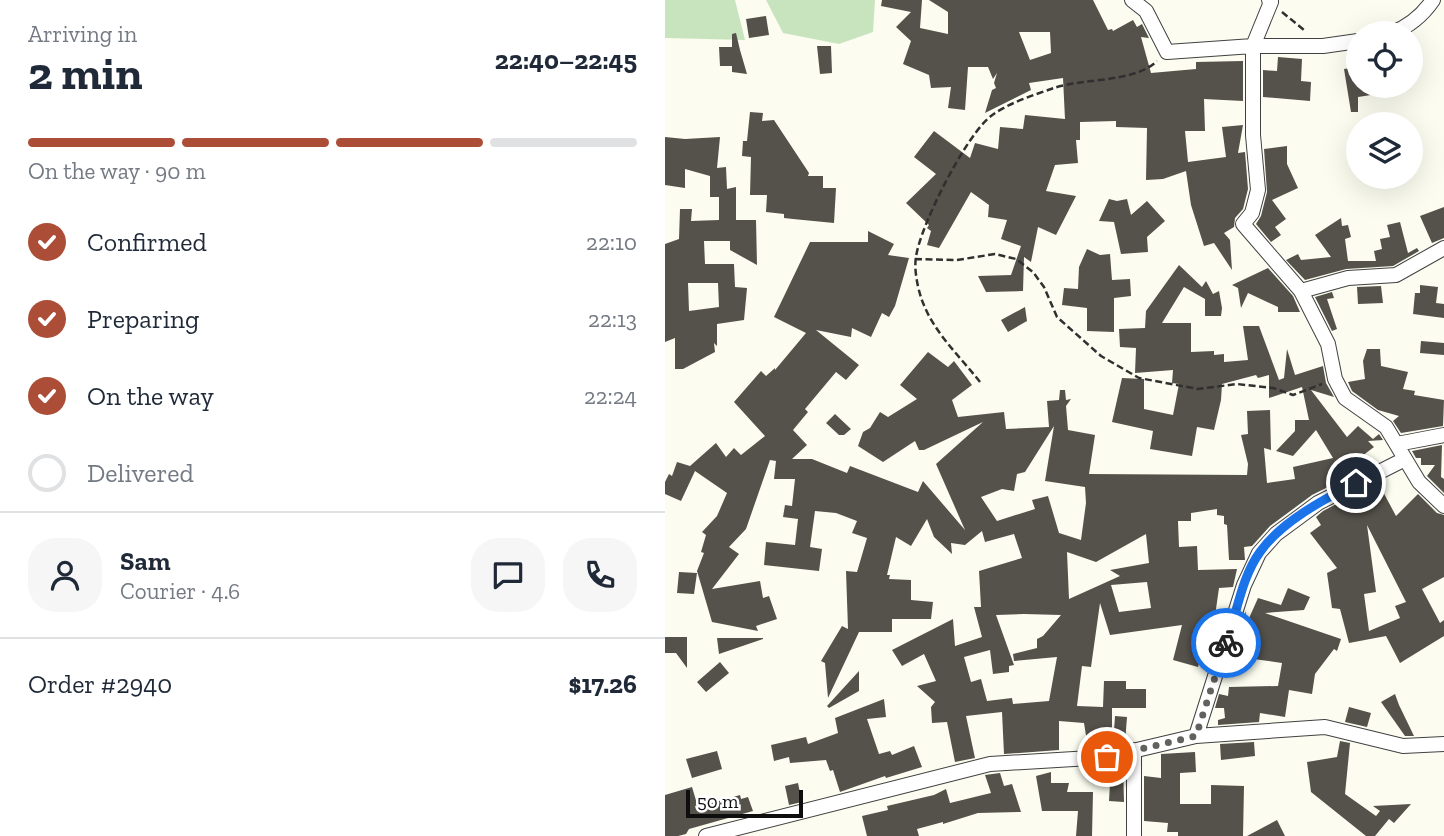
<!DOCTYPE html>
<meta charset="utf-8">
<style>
body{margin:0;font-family:"Zilla Slab",serif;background:#f6f6f7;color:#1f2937;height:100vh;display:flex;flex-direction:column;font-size:26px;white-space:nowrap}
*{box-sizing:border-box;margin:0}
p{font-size:23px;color:#747a83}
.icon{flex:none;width:38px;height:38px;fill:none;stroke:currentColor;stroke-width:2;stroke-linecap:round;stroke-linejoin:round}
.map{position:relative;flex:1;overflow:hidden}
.drawer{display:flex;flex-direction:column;background:#fff;width:665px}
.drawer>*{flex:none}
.buttons{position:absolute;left:681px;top:21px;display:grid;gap:14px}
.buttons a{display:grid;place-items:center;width:77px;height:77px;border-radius:50%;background:#fff;box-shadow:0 7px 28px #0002;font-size:35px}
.scale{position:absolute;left:21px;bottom:18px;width:117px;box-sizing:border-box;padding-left:7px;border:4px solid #0e0e0e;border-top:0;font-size:19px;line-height:24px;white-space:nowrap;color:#0e0e0e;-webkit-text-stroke:5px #fff;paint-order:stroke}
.pin{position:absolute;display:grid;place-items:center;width:60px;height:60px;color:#fff;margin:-30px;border:4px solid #fff;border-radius:50%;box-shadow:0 2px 7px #0007}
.courier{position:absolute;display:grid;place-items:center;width:70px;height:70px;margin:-35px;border:5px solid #1a73e8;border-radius:50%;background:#fff;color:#222;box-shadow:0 2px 9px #0007}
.headline em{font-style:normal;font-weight:800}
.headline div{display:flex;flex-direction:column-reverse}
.headline{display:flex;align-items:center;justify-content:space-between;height:119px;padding:0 28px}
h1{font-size:46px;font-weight:800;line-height:52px}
.bar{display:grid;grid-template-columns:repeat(4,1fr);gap:10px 7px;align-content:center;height:84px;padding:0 28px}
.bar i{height:9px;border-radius:5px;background:#e0e1e3}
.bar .on{background:#ac4d37}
.bar p{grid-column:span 4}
.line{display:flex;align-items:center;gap:18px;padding:0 28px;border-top:2px solid #e0e1e3}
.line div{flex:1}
.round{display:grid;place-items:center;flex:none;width:74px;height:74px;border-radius:28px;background:#f6f6f7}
ol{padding:0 28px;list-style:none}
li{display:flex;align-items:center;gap:21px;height:77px}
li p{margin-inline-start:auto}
li .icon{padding:7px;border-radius:50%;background:#ac4d37;color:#fff;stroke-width:4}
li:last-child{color:#747a83}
li i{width:38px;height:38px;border:4px solid #e0e1e3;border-radius:50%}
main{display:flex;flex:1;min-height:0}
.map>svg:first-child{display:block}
.green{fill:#c8e4be}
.building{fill:#55514b;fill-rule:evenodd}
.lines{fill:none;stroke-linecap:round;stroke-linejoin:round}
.street-casing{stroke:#414141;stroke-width:16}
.path{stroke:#303030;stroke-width:2.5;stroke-dasharray:7 3.5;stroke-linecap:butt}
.street{stroke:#fff;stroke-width:14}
.done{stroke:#61625d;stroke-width:7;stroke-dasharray:0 12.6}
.route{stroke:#1a73e8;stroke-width:9}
</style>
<main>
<section class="drawer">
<div class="headline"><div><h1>2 min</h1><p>Arriving in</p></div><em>22:40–22:45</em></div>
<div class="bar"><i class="on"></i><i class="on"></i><i class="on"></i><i></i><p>On the way · 90 m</p></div>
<ol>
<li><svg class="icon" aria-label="check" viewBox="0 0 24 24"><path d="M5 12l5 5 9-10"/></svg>Confirmed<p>22:10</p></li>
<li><svg class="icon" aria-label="check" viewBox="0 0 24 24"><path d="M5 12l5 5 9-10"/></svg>Preparing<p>22:13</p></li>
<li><svg class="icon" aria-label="check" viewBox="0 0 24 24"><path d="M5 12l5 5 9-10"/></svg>On the way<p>22:24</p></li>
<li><i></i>Delivered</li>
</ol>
<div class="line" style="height:126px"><a class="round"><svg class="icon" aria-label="person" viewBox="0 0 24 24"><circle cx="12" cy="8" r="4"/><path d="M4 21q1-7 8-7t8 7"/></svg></a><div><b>Sam</b><p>Courier · 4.6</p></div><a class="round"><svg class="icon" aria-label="chat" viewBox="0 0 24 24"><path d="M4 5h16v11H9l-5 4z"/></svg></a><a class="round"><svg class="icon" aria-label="phone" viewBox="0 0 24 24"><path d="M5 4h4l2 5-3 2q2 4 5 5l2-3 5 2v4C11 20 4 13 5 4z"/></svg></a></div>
<div class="line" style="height:91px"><div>Order #2940</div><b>$17.26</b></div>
</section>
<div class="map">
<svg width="779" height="836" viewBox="0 0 779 836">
<rect width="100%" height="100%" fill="#fcfdf0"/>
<path class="green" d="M0,0h70l10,40 -80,-2z
M101,0h109l-2,32 -34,12 -56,-11z"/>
<path class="building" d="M217,0h40l-2,28 28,6v-22l-19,-12h164l15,30 4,-1 1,2 20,-11 4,7 5,-3 7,14 -8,-1 10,36 45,-4v-7l47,-1v40l-39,-2 1,32h-20l3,31 38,-5 -4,-30 21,-2 -5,28 7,-1 3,37 -5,20 -8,9 -1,9 -10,6 6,7 2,30 -18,-27 -10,3 -13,-41 -5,-34 -23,8 -17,1 1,-52 -31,-1v-6l-36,1v18h-4l2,23 -23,2 -9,26 30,5 -20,39 -18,-8 -7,35 -7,-5 -1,34 -37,1 -8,-16 33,-1 10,-29 -20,-7 6,-19 -19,-3 1,-12 -18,-13 -32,56 -12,-3 4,-14 -4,-3 2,-3 -23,-22 30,-29 -22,-17 20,-26 36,27 5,-15 23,6 2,-22 23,2 2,-14 40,4 -2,-41 -34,5 2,7 -46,23 7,-23 4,-2 -2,-5 3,-10 -4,6 -5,-12h-20l-3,43 -17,-2 3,-21 -20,1 -2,-13 -26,-11 8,-23 -15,-14 15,-15 -30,-6zM354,32h31l1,21 -21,7z
M101,16l3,19 -20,3 -3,-19z
M71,33l4,17 7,24 -15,-2v-6h-12l-1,-19h13v-13z
M152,46h14l1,27 -12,1z
M613,57l24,2 -1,22 10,1 -1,19 -47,-4v-27l14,1z
M693,67v19h25l1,7 -26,4v15h-7l-7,-43z
M85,112l13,1 -1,8 12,-1 35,53 -1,3h15v12h13l-2,35 -41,-4 -9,-1v-4l-18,-2 1,-17h-17l1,-38 -9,-1 1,-15h4z
M0,137l20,2 35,-2 -3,31 9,-1 1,22 9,-2v33h20l1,45 -27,-15v-9h-26l1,23h29l1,23 12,1 -3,32 -27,4v22l-3,-3 1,9 -32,17h-8v-31l-10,4v-98l14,-5 1,-30h12l-1,12 28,-1v-23h-9v-21l-25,-7v19l-20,-3zM23,283h30l1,24 -30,4z
M622,146v18l11,24 -26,12 14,19 -11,8 6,8 -10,7 -15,-18 5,-8 6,-24 -3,-43z
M444,199l8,2 10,-2 4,16 16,-14 18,20 -18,16 1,15 -27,2 -7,-32 -15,-1z
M779,207v31l-12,5 -12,-27z
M676,218l1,8 6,-1 3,12 -6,2 3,22h28l-2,-10 8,-2 -2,-10 10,-2 -3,-12 13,-3 8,31 9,-5 2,3 -26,15 -47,3 -41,11 -19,-20 12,-6 3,6 30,-3 -16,-22z
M203,231l26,13 -6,11 21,3 -14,48 -6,11 -7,-4 -11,24 -19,-9 -1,9 -35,-7 43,35 -13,15 -10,-8 -31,37 3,3 -15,18 14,15 -15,14h20l35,14 3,-7 68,26 5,-11 42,49 -29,-66 47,-42 -59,28h-5l-4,-9 -32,21 -25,-16 5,-14 7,-4 10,-16 8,5 29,-18 -17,-14 28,-33 20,15 6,-6 18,24 -20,15 6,17 46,-5 2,17 43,-2 -2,-26 12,-1 1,-10h5l1,10 5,-1 -5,7 2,24 27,5 -6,39 158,1 1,-11 -7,-29 7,-1 -1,-23 23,-1 1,40 -7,-2 3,35 28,-4 -2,-12 40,-9 -17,-28 -23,26 -17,-5 19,-20v-11h14l-7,-33 -33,11v-23l-11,3 -2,-3 -34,9 -1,16 -7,30 -17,-3 -5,29 -42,-7 3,-18 -41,-9 10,-44 22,1v30l29,6 6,-31 -7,-1 1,-13 -38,3 1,-25 -16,-1 -1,-18 26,-1 1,-17 33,-46 23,22 4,-6 7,13 6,-3 3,17 -1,8h-16v-17l-21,-12 -22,36h29v29l23,-1v4l10,-1v8l24,-2 -5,-34h16l20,54 5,-2 3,-29 8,26 28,-9 3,17 8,14 -23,-7 36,47 11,-11 15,13 6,-5 4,6 -15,1 6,6 -29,22 3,8 -36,18 -42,31 -18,20 -8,1 1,13h-16l-2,-35 -3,-1v-8l-7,-1v-6l-26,4v8h-13l1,26 18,-1 1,24 39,-1 -4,18 -14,1 -9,63 -7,-2 -5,18 -25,-7 9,-35 -72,10 -10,-32 -9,64 -9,-1 -5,40 26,1 1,-26h22v8h20v19h-34v38l-24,2 -4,-25 -25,-2v29l-55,4 -2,-42 -36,4 9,42 -20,4 -8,-40 -15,1 -1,-16 4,-5 -18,-16 19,-5 -12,-27 -22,12 -10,-16 61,-31 2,27 27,-9 -8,-30h7l-2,-36 43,-13 -8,-24 -29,8 -3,-11 -17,14 -14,-2 1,11 -18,-17 -7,-18 -16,27 -15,-9 -9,38h3l-1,4 22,1v20l22,2 -2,17h-39v13h-33l-31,66 -3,-35 -4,-2 21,-35 6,3 -2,-58 11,1 10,-34 -15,-5 5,-12 -21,-8 -21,-2 -5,36 12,2 -3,22 -55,-6 2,-23 29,3 3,-26 -15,-2 2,-12 7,1 3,-27h-21l2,-18 -6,-1 -24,69 -17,18 10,7 -27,35 48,-8 3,17 6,-2 8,23 -21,7 2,5 -46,-9 -15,-51 7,-18 -3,-1 5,-17 -4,-3 15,-16 10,-23 -32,-22 -14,30 -16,-7v-12l4,-8 3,2 5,-14 13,4 26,-23 10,14 8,-9 7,7 24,-19 -31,-34 27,-31 5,5 9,-8v2l31,-37 -32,-16 36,-75h58zM389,426l-9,55 40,6 1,16 -5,37 -22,-7 -11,-37 -16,4 3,9 -38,12 -16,-24 21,-8 12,2 3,-17 8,-2zM481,534l3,29 -39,7 10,6 -51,23 -2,-47 29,10zM482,582l4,26 -32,4 -8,-27zM359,614l37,1 -18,21 -6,3v9l-24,6 1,7 43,-4 -8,44 -36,3 -1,-6 -25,3 -6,-22 -10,3 -7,-25 26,-7 3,24 16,-2v-6l5,-1 -18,-50z
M422,249l13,6 10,-1 2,26 18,-1 1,17 -17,2v34l-27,-1v-23l-25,-3 2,-17 14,1 1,-22z
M603,268l25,28 7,16h-22v-5l-30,-14 -7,15 -3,-20 -6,-3z
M755,285l18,2 -2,16 8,1v14l-31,-4 2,-21h5z
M716,286l2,17 -25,1 -1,-17z
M667,292l2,6 -7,1 10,30 -5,2 -17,-34z
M360,307l2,14 -19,11 -7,-12z
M756,341l23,2v12l-24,-2z
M702,349h13l1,17 27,6 -5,17 12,2 -1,4 30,5 -1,26 -42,7 -8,-12 6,-5 -21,-6 -26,-19 -4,-9 17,-3 -2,-18z
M170,414l16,15 -7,6h-5l-13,-12z
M777,445l-1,32 3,2v14l-17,-17 8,-11h-14v-7h-5l-4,-7z
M716,488l15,28 22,-22 19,19 7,2v62l-22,12 18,34 4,-3v16l-44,27 -14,-27 -37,7 -9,-34 -8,-1 -5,-35 10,-5 -27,-35 11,-8 -5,-8 7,-6 23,-12 3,5zM702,525l39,77 -11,4 5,12 -31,13 -5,-37 12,-2z
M14,572l18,1 -3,21 -17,-1z
M623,588l22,9 -6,13 -39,3 76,26 -4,12 -3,-2 -19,25 -3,20 -23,-4 -4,27 -25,-4 -1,9 -41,3v-5l7,-2 -1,-10h-9l4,-14 9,2 1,-9 49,-1 4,-23 -50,-7 14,-45v14l12,-27 23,7z
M0,637h22v31l-11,-15h-11z
M52,638h46v1l-44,15z
M55,662l9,11 -23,19 -9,-10z
M194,671v20l-30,17 -2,-2z
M730,694l4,11 15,31h-9l-24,-34z
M219,699l2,18 -19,2 12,35 11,-3 2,4 22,-9 8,21 -36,11 -1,-2 -45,16 -7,-22 -3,1 -4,-11 -36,3 -1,-6 -15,4 -3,-16 35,-8 2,7 30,-11 -3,-15z
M684,707l22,6 -4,14 -22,-5z
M450,716l12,1 -2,26 -12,3z
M675,741l10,2 -5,51 31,22 4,-5 -7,-5 38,-2 -17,19 -5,-4 -14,17h-9l-55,-44 -4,-30 30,-5z
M589,742l1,14 -34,4 -1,-16z
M52,751l5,18 -30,9 -6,-19z
M530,752l1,20 -16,1v31h31v-19l33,1 -1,50h-65v-4h-11l1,-9 -24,-2v-45l17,2v-24z
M458,763l1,39 -15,-1 2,-35z
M386,772v11h18l-2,9h26l-1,44h-16l2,-25h-36l-6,-35z
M335,773l4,13 8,-2 9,28 -43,1 -35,11v-2l-26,7 2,7h-52l-5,-20 26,-6 -1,-4 47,-11 12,-6 4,14 41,-10 -6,-18z
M133,783l4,19 -13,3 -4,-19z
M27,787l6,20 42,-12 1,4 7,-2 5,14 -64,18 -3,5 -8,2h-13v-41z
M612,820l8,16h-38z"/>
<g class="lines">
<defs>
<path id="street" d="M467,0l14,11 21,41 86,-6h70l35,-5
M604,0l2,2 -18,44v89l5,55 -6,23 -9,11 58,67 27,53 7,35 10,19 41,29 33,55 25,24
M727,33c18,-7 30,-17 41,-33
M636,291l47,-13 48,-3 48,-27
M732,444l47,-9
M531,736l48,-151 15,-32 17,-19 42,-31 87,-44
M41,836l284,-72 117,-7 89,-21 129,-9 78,19 41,-2
M469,836v-86"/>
</defs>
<use href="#street" class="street-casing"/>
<path class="path" d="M617,12l22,18
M250,259l42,1 38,-6 21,5 17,13 11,15 13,30 44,39 38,22 59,11 39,-5 36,4 20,7 29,-11
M315,382c-22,-28 -50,-53 -60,-88 -3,-10 -6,-26 -4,-37 4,-31 50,-122 75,-141 17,-13 43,-21 63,-28 29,-10 80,-5 103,-27"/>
<use href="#street" class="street"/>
</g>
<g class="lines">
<path class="done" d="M442,757l89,-21 30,-93"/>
<path class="route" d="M561,643c11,-29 15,-65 34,-91 21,-30 64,-53 96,-69"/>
</g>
</svg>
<div class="buttons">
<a><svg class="icon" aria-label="locate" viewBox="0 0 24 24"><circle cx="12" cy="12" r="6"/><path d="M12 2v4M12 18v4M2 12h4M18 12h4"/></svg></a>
<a><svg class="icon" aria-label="layers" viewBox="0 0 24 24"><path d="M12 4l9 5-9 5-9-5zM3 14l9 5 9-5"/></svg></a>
</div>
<div class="scale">50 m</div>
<div class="pin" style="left:442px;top:757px;background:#ea580c"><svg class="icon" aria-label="bag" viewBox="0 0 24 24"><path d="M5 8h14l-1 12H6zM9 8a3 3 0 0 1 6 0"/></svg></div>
<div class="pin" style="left:691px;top:483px;background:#1f2937"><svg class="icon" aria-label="home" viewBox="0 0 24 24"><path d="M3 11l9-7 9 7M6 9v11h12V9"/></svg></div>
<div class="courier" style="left:561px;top:643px"><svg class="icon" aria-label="bike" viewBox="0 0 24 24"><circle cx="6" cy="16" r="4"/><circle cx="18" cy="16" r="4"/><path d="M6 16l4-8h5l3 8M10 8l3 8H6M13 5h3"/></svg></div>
</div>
</main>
